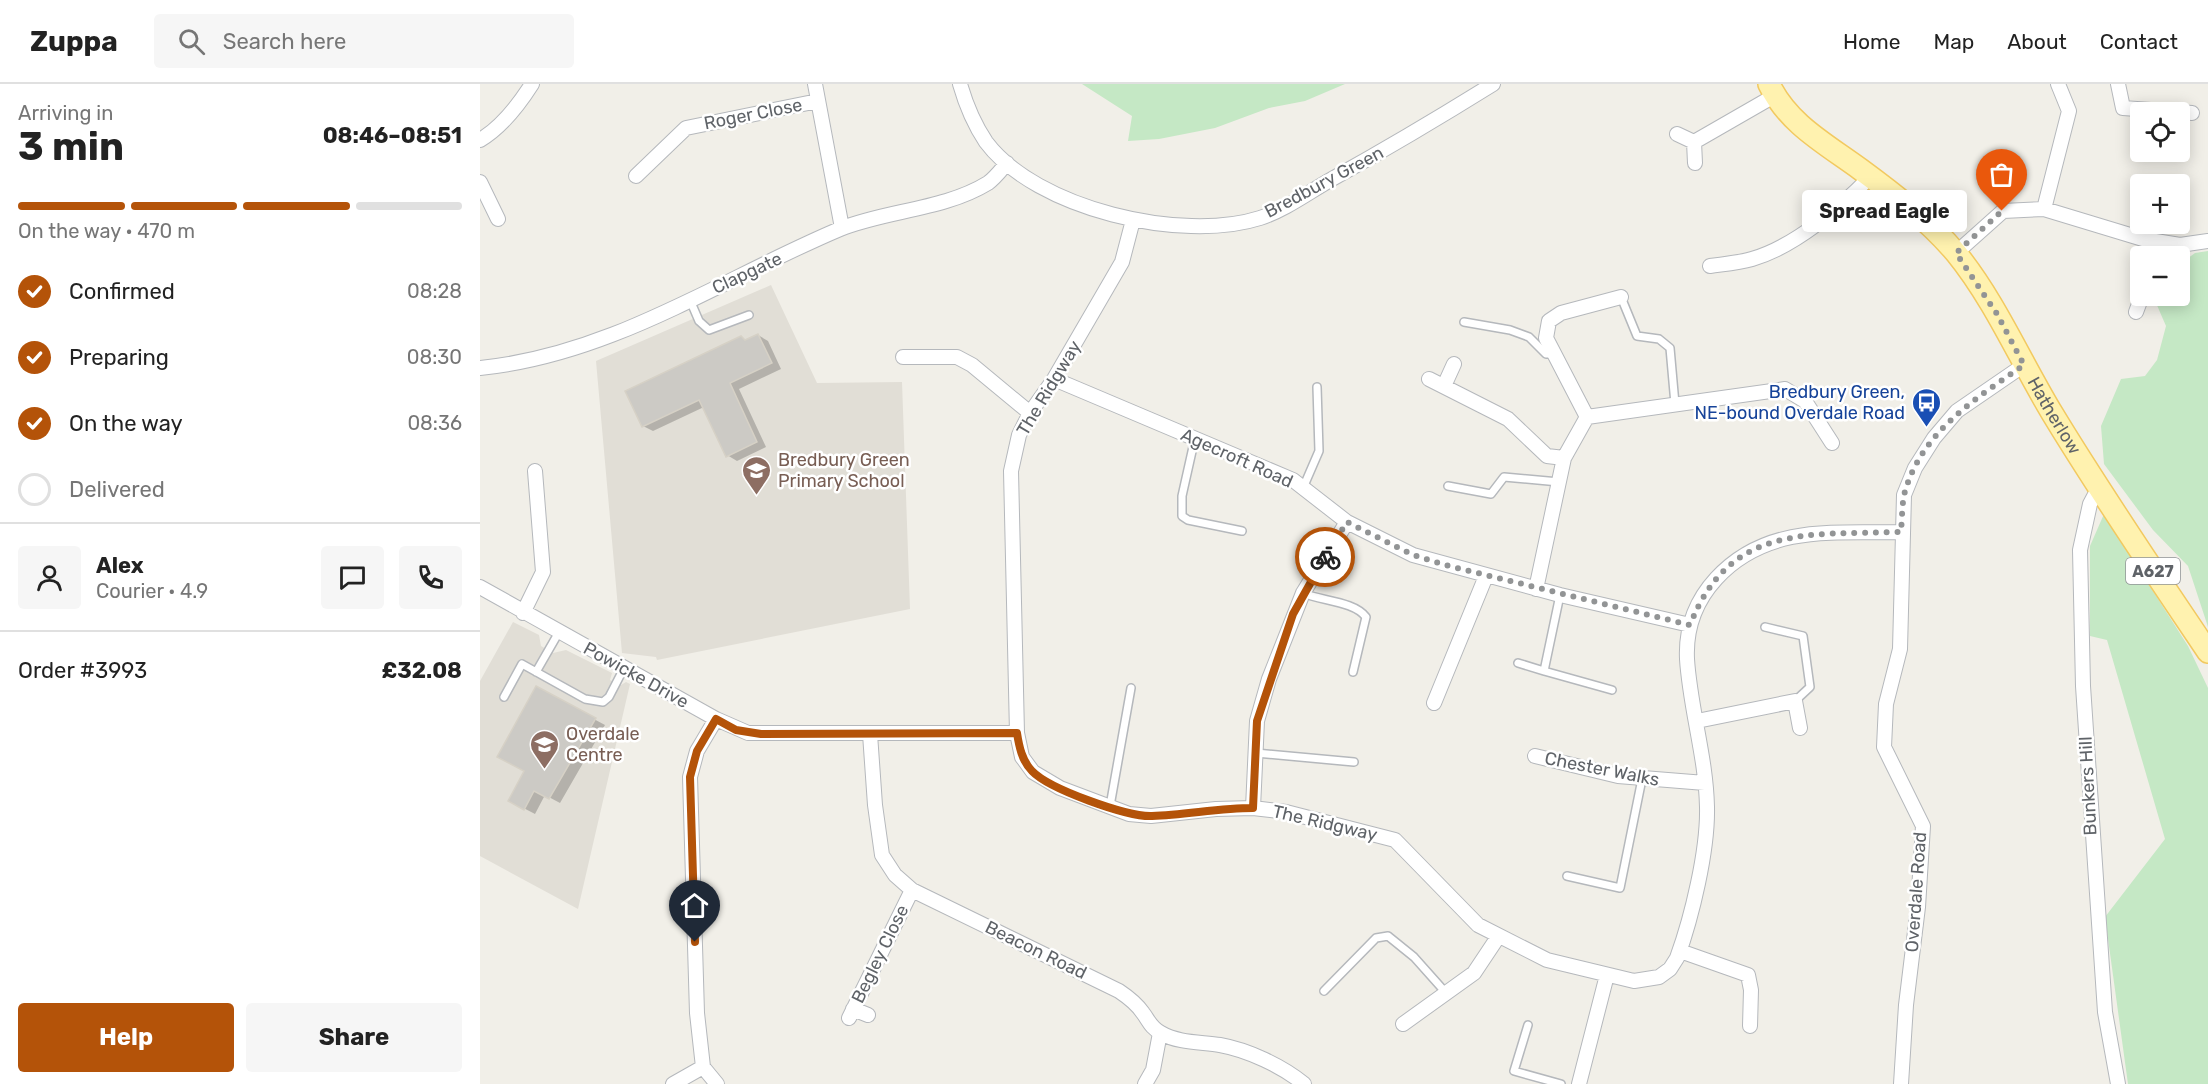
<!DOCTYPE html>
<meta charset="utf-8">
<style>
body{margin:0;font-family:Rubik,sans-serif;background:#f6f6f6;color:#222;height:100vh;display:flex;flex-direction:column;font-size:22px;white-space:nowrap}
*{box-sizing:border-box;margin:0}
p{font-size:20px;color:#767676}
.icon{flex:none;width:33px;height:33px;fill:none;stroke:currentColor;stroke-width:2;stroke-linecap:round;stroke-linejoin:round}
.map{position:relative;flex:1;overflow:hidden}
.sheet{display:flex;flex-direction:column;background:#fff;width:480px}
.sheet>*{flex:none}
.controls{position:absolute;left:1650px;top:18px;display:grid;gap:12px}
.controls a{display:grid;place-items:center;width:60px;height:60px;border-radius:6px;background:#fff;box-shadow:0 3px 15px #0003;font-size:30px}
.pin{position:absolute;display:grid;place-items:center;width:51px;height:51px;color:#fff;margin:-62px -26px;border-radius:50% 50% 50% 0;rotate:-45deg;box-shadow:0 0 6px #0007}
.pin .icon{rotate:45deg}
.courier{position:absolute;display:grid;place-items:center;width:60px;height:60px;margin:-30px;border:4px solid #b45309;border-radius:50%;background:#fff;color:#222;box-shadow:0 2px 8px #0007}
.bubble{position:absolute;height:42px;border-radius:6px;background:#fff;box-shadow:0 3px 15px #0003;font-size:20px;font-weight:700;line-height:42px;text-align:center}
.head em{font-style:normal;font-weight:700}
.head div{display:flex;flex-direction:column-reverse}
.head{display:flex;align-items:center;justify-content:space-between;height:102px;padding:0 18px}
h1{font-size:39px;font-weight:700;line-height:45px}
.bar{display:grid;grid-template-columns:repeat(4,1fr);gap:9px 6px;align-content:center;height:72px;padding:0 18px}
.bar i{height:8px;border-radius:4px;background:#e0e0e0}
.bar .on{background:#b45309}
.bar p{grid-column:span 4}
.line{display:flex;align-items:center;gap:15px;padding:0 18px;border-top:2px solid #e0e0e0}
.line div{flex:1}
.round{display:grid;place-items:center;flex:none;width:63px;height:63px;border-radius:6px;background:#f6f6f6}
ol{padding:0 18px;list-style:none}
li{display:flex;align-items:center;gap:18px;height:66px}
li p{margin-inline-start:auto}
li .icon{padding:6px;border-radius:50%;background:#b45309;color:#fff;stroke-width:4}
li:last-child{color:#767676}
li i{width:33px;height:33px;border:3px solid #e0e0e0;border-radius:50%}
.action{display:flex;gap:12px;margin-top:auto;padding:12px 18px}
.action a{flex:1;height:69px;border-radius:6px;background:#b45309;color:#fff;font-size:24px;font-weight:700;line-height:69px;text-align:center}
.action a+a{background:#f6f6f6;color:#222}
header{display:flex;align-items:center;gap:36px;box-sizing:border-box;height:84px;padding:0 30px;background:#fff;border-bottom:2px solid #e0e0e0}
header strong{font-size:28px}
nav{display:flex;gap:33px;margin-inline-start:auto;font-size:21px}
.search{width:420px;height:54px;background:#f6f6f6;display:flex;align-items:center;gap:15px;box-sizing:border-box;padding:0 21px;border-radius:6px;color:#767676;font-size:22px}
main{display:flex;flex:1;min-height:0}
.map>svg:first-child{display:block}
.education{fill:#e1ded6}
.green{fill:#c5e8c5}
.shadow{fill:#0003}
.building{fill:#cccac5;stroke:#d6d1c6;stroke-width:1.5}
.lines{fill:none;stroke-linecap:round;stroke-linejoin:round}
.service-casing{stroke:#b5b8bc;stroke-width:10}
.minor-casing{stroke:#b5b8bc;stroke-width:16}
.primary-casing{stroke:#f2c960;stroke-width:24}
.service{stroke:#fff;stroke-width:7}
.minor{stroke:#fff;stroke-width:14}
.primary{stroke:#fff2af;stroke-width:21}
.done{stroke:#929495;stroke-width:6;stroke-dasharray:0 10.8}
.route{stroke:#b45309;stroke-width:8}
.labels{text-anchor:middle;stroke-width:5;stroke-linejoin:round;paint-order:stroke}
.shield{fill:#fff;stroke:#8f9295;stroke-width:1.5}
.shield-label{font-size:16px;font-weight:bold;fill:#5f6368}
.street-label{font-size:18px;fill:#5f6368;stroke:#fff}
.transit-label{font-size:18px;fill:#164399;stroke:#fff;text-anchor:end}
.education-label{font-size:18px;fill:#785e54;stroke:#fff;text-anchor:start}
</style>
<header>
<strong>Zuppa</strong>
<div class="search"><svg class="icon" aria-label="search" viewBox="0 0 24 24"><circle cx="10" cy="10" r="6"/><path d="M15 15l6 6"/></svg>Search here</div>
<nav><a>Home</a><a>Map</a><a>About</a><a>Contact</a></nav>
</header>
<main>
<section class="sheet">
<div class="head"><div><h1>3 min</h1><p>Arriving in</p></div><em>08:46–08:51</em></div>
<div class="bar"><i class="on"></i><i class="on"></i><i class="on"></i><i></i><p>On the way · 470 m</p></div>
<ol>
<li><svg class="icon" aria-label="check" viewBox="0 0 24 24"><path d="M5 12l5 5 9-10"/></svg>Confirmed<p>08:28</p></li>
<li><svg class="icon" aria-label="check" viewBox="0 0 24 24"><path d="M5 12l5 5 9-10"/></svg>Preparing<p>08:30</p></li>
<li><svg class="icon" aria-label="check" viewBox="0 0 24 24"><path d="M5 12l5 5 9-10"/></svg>On the way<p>08:36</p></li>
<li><i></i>Delivered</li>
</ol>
<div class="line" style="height:108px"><a class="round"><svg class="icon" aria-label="person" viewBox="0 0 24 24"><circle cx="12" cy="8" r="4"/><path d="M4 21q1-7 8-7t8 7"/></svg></a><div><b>Alex</b><p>Courier · 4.9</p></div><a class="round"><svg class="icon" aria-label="chat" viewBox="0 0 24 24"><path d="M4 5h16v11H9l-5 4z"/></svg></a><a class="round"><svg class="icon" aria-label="phone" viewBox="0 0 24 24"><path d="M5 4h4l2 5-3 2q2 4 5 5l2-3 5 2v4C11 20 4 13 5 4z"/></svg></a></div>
<div class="line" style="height:78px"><div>Order #3993</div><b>£32.08</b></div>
<div class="action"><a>Help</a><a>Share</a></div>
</section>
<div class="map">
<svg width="1728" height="1000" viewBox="0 0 1728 1000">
<rect width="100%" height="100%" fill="#f1efe8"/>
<path class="education" d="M291,201l46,98 85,-1 8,227 -253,51 -1,-3 -34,-4 -26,-292z
M33,538l26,13 2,11 12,7 13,-3 46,23 -2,7 11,5 5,-3 4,2 -52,225 -98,-53v-175z"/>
<path class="green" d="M602,0h263l-40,17 -36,7 -54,20 -56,11 -31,2 4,-25z
M1728,167v376l-20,-61 -35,-36 -49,-66 -3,-38 20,-47 24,-3 12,-16 9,-34 -10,-23 3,-7h21v-32l15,-11z
M1624,430l84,132 20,42v396h-80l-23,-167 60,-78 -58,-199 -17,-4v-90z"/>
<path class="shadow" d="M278,251l10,6 13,28 -42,20 27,58 -29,14 -10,-6 -23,-48 -51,24 -10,-5 103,-85z
M56,604l69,37 -45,78 -15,-8 -10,19 -25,-13 16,-30z"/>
<path class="building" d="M278,250l14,29 -42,20 27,59 -31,15 -27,-57 -57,27 -17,-36 116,-55 4,4z
M56,602l60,32 -47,81 -15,-8 -10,19 -16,-9 16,-30 -27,-14z"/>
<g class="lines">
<defs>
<path id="service" d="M1141,213l16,39 22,3 11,9 5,56
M210,216l9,21 10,9 40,-15
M984,238l46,8 19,7 17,17h8
M715,354l-13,58v20l6,4 54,11
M968,402l43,8 13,-17 55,5
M823,404l16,-37 -2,-64
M823,509c18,8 51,8 63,24l-13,55
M1080,511l-16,76 68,19
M1285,543l38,9 7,51 -15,14
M1038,579l26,8
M56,588l23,-40
M24,613l18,-33 63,35 18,3 6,-5 15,-29
M776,669l98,9
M630,722l21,-118
M1087,792l53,12 22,-109
M844,907l52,-53 12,-2 26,21 33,37
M1048,941l-14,46 47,13"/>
<path id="minor" d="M335,0l27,144
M480,0c6,21 14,40 26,58 50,67 196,101 274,76 25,-8 49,-26 72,-39 54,-30 108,-62 161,-95
M1638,0l5,24 69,5
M1197,50l17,8 1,21
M0,56c22,-13 38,-34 52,-56
M1214,58l80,-46
M156,92l50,-48 132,-27
M0,98l18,37
M1564,125l25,-98 -11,-27
M653,136l-11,42 -68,117 -24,34 -11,22 -8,36 6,262 5,24 11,15 27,16 69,26 22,2 65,-7 37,-1 33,4 109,28 83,85 69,35 87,21 25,-4 11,-8 7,-11c15,-41 31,-108 30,-151 -1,-50 -17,-99 -20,-148 -3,-64 46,-110 105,-122 35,-7 74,-4 109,-5
M1476,169l47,-42 41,-2 99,30 37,6 28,-4
M1688,172l12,-11
M1230,182c14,-2 28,-3 42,-7 42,-12 88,-51 118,-82
M1656,228l6,-16
M423,273h54l15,8 58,48
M0,284c132,-13 241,-89 360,-139 47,-19 104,-19 148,-46 7,-5 13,-13 19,-20
M574,295l239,101 54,42 66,33 147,40 130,30
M949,295l79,40 39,37 17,2
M964,302l10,-22
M1107,333l-41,-79 3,-17 12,-8 60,-16
M1618,405l-8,15 -10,46 3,136 22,326 13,72
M0,503l236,132 32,14h269
M1056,505l28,-131 23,-41 198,-28 20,12 27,42
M43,529l20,-41 -8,-101
M954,619l52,-127
M236,635l-19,32 -7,26 7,236 6,54 14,17
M1217,637l98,-20 5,27
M390,650l5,71 7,50 13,20 17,15 207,101c9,6 18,13 24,22 6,8 8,15 18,20 17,10 40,9 59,12 28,5 62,21 84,39
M1055,672l83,20 87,7
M773,724l4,-87 12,-42 34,-86 44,-71
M1200,867l68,24 3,15 -1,36
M373,925l15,6
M369,934l63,-128
M923,940l71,-51 24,-36
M193,1000l30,-17
M665,1000l8,-14 7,-37
M1099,1000l28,-109
M1421,1000l5,-79 12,-98 5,-81 -39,-79 2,-43 14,-55 4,-154 11,-27 19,-30 23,-27 67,-46"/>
<g id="primary">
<path id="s1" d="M1289,0c19,40 57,60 91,85 34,25 69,52 96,84 39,48 64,107 96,160 49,81 103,160 156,239"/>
</g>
</defs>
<use href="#service" class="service-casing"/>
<use href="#minor" class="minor-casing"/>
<use href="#primary" class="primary-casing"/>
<use href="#service" class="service"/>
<use href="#minor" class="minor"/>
<use href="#primary" class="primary"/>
</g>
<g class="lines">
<path class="done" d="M845,473l22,-35 66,33 36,11 241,59c40,-102 119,-90 211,-93 1,-12 1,-26 3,-37 16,-62 71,-96 120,-130l-27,-51 -41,-61 46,-42"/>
<path class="route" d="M215,858l-5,-165 7,-26 19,-32 20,11 25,4 256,-1c2,13 5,28 15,38 17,18 95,46 120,45 34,-1 67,-8 101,-8l4,-87 36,-107 32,-57"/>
</g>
<defs>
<symbol id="bus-pin" viewBox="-11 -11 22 30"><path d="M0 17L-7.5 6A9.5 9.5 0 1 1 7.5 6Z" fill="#1a4fb4" stroke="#fff"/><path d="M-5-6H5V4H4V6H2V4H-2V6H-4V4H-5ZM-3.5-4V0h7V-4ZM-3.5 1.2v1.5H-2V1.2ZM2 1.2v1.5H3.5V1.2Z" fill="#fff"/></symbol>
<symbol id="school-pin" viewBox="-11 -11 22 30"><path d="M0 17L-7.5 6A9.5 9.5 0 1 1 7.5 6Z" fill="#8d6e63" stroke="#fff"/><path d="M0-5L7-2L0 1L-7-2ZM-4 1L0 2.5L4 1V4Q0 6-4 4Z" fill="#fff"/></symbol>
</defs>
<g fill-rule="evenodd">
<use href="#bus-pin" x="1430" y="302" width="33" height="45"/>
<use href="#school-pin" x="260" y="370" width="33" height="45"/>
<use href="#school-pin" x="48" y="644" width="33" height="45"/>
</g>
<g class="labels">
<rect class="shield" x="1646" y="474" width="54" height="26" rx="4.5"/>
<g class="shield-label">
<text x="1673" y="493">A627</text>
</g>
<g class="street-label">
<text transform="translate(273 30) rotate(-11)" y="6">Roger Close</text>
<text transform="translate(844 98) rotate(-28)" y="6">Bredbury Green</text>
<text transform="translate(267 189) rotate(-25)" y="6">Clapgate</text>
<text transform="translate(569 304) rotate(-59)" y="6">The Ridgway</text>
<text dy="6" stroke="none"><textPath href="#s1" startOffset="444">Hatherlow</textPath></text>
<text transform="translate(757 374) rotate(24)" y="6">Agecroft Road</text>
<text transform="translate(156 591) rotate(29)" y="6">Powicke Drive</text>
<text transform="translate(1122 685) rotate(11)" y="6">Chester Walks</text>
<text transform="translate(1608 702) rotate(-93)" y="6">Bunkers Hill</text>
<text transform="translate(845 739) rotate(13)" y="6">The Ridgway</text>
<text transform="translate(1436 808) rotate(-86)" y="6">Overdale Road</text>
<text transform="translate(556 866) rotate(26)" y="6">Beacon Road</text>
<text transform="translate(400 870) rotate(-64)" y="6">Begley Close</text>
</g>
<g class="transit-label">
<text x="1425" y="314">Bredbury Green,<tspan x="1425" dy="21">NE-bound Overdale Road</tspan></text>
</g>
<g class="education-label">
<text x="298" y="382">Bredbury Green<tspan x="298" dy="21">Primary School</tspan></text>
<text x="86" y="656">Overdale<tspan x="86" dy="21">Centre</tspan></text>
</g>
</g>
</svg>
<div class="controls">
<a><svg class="icon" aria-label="locate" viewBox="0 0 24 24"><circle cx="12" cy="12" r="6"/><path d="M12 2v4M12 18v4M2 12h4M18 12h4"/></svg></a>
<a>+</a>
<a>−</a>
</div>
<div class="pin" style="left:1522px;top:127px;background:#ea580c"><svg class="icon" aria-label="bag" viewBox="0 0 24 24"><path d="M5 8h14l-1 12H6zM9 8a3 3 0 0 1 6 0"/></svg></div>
<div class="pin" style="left:215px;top:858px;background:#1f2937"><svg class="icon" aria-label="home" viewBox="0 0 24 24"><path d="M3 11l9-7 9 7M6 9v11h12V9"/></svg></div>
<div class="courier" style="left:845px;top:473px"><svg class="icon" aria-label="bike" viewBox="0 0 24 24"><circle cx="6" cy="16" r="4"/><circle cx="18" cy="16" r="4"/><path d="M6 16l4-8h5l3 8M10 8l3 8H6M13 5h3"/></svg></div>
<div class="bubble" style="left:1322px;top:106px;width:165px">Spread Eagle</div>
</div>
</main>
